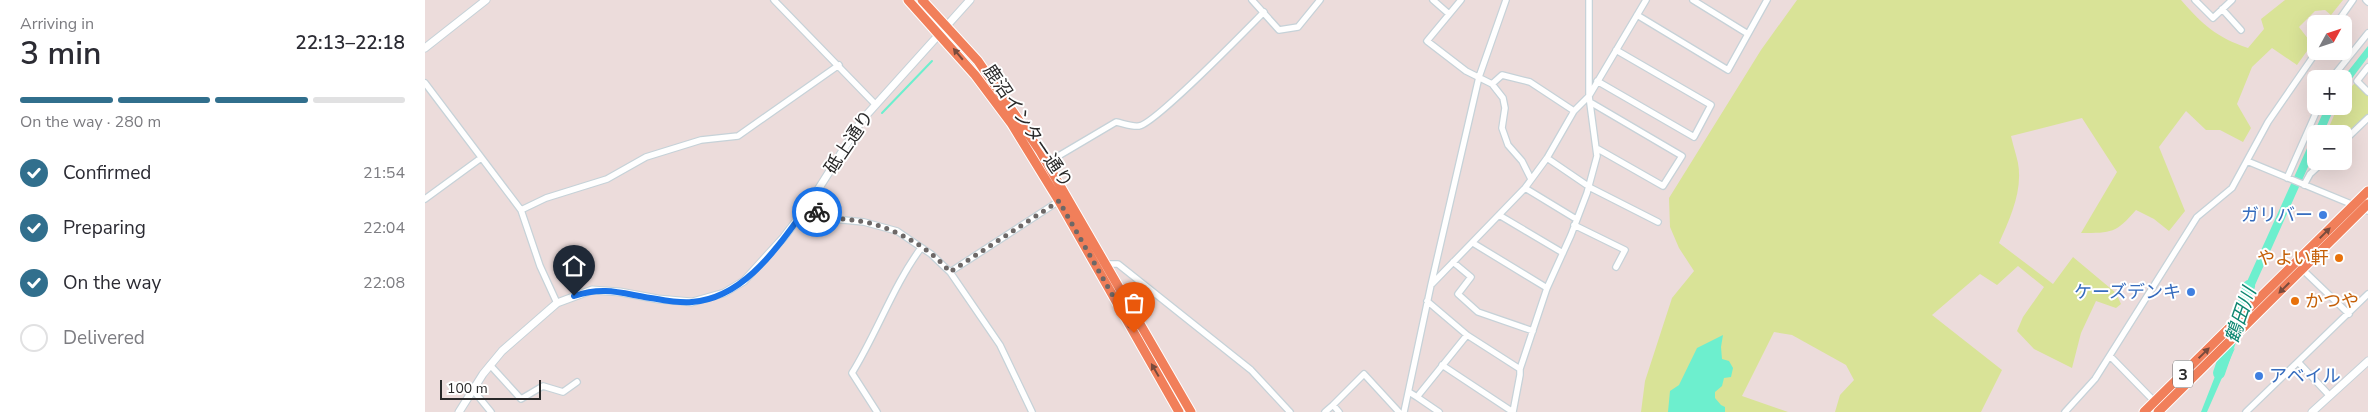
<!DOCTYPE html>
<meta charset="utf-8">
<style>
body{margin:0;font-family:"Nunito Sans","Noto Sans JP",sans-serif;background:#f2f2f3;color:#2b2b33;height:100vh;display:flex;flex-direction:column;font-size:19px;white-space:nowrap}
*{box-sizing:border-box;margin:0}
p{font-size:16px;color:#7c7c81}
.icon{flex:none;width:28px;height:28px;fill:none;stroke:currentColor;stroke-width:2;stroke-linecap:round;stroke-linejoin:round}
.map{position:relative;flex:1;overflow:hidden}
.sheet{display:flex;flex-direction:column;background:#fff;width:425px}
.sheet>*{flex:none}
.needle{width:32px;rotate:50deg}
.tools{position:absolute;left:1882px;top:15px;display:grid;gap:10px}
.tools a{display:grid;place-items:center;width:45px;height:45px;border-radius:8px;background:#fff;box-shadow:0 5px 20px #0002;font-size:25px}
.scale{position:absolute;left:15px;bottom:12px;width:101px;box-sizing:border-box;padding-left:5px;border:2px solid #292929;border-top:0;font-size:14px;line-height:18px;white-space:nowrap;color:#292929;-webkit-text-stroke:4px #fff;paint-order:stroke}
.pin{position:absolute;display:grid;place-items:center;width:42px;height:42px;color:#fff;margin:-51px -21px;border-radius:50% 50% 50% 0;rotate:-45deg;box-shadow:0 0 5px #0007}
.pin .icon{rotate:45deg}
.courier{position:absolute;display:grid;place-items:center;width:50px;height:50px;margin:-25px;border:4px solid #1a73e8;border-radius:50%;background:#fff;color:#222;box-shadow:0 1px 6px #0007}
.headline em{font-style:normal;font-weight:600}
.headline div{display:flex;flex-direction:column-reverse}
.headline{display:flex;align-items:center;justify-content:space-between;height:85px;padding:0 20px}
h1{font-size:32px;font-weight:600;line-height:38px}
.bar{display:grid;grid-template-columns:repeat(4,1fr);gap:8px 5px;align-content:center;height:60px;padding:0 20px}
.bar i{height:6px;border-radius:4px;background:#e1e1e2}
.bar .selected{background:#316f8d}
.bar p{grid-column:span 4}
ol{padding:0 20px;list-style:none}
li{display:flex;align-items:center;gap:15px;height:55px}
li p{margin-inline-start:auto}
li .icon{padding:5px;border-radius:50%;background:#316f8d;color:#fff;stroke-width:4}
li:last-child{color:#7c7c81}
li i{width:28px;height:28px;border:2px solid #e1e1e2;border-radius:50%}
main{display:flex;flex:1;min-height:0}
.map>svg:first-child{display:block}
.green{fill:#d9e397}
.water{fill:#6defce}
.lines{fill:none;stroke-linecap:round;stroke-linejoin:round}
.stream{stroke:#6defce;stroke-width:2}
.river{stroke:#6defce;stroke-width:12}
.minor-casing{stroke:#c6d2d8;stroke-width:8}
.tertiary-casing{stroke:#c6d2d8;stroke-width:9}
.primary-casing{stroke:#fff;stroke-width:11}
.minor{stroke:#fff;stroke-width:5.5}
.tertiary{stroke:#fff;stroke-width:7}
.primary{stroke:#f17f5a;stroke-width:9}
.oneway{fill:#794b3d}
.done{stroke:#6d6867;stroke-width:5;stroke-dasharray:0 9}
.route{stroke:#1a73e8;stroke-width:6}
.shop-dot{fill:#3f7fe0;stroke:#fff;stroke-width:2}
.food-dot{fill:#e8710a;stroke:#fff;stroke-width:2}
.labels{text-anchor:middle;stroke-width:4;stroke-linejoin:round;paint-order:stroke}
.shield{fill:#fff;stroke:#696969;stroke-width:1}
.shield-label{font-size:16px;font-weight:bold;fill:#292929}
.street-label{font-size:18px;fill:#292929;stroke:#fff}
.shop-label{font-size:18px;fill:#366cbe;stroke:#fff;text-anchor:end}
.food-label{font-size:18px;fill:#c56008;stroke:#fff;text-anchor:end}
.water-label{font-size:19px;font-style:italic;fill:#0d8670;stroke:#fff}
</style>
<main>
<section class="sheet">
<div class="headline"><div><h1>3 min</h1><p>Arriving in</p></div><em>22:13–22:18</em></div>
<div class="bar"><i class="selected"></i><i class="selected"></i><i class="selected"></i><i></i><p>On the way · 280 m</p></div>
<ol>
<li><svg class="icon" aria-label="check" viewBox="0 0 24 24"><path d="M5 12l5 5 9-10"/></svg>Confirmed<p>21:54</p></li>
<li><svg class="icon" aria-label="check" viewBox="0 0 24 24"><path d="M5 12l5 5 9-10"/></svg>Preparing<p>22:04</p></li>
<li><svg class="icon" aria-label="check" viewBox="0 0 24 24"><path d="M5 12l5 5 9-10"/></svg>On the way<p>22:08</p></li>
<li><i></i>Delivered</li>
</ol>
</section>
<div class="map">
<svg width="1943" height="412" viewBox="0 0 1943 412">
<rect width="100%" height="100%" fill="#ecdcdb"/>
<path class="green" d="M1372,0h384c22,25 35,37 67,48l16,-19 -3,-10 24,-19h58l-12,15 -6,-5 -10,1 -16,16 13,17 -15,21 -25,-17 -20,19 -15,37 14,24 -8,14 -23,-12h-14l-20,-19 -27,36 26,64 -16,20 -15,-12 -18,-9c-20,23 -24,23 -55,23l36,-61 -35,-54 -71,18c2,9 5,18 7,27 5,28 -8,55 -19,80l54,41 20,-27 43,36 5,11 -5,4 -20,-7 -15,32 -9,35 -38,-19 -17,-18 6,-14 21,-30 -26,-21 -21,19 -17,-11 -48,41 70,55 -21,42h-146l5,-17 14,-15 -8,-15 -54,-30 -18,-3 -32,64 46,16h-147l4,-31 27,-83 22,-27 -15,-23 -9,-21 -1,-29 92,-148z
M1932,81l11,11v26l-24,23v-7h-18l12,-28h6v-12z"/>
<path class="water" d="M1943,46v11l-24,32v-10h-2z
M1901,106h9l-12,28h-7v15l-65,145 -11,10 5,-18z
M1298,335l-2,12 1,12 7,2 4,7 -2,9 -7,1 -2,8 -7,6v6l6,7 4,2v5h-57l2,-21 9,-6 18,-37z
M1810,348l-28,64h-6l20,-51z"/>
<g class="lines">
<path class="stream" d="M457,113l50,-52"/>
<path class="river" d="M1794,373l30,-87"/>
<defs>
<path id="minor" d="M349,0l101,104
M827,0l27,30 19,-3 22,-27
M1008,0l16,14
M1036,0l-34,41 39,30 26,13 10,-9 28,7 44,29
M1268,0l55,34
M1770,0l18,18 19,-18
M1941,0l2,2
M1797,9l19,21
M1212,15l91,55 39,-70
M1911,24l17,-24
M1943,67l-11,14 11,11
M1906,79l37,-46
M1172,81l97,56 17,-32 -95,-55
M0,83l96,127 19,56 17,37
M1067,84l11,14 2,10 -3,20 6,17 14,16 9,18
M1165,102l92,54 -19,30 -65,-37
M1919,141l24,-23
M1122,158l44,30 67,34
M1822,161l121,50
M620,164l71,-42c6,1 16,5 23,4 16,-2 108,-97 125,-114
M1862,178l32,-72
M1879,185l6,-11 14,-13
M1100,188l51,31
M0,199l56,-41
M382,207l26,12 31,3 33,9 34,23 19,18
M96,210l25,-12 61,-19 39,-22 55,-17 37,-4 101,-71
M1074,215l64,38
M1149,225l51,25 -9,17
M1048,243l74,45 24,-53 16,-42 10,-37 -8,-60v-96
M1028,262l18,15 -13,17 20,18 55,19
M678,264h15l133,106 39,42
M1878,270l46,44
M1007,284l93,-96 22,-30 27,-47 15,-15 57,-96
M1002,301l40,34
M1685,356l45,46
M1874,363l30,32
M65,365l31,34 22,-13 20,6 14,-10
M1017,365l71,47
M48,390l18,22
M984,392l8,5 50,-62 53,34
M992,397l22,15
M452,412l-25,-39c25,-40 41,-87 69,-125
M607,412l-32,-67 -50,-73 109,-71
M900,412l8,-7
M914,412l-6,-7 31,-31 35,38
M979,412l27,-127 48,-208 27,-77
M1088,412l7,-37v-6l27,-81
M1640,412l30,-33 102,-162 35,-29 36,-66 49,-71
M1821,412l122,-118"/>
<path id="tertiary" d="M0,48l61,-48
M34,412l24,-38 19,-23 55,-48 35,-13 28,2 38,7 34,3 32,-9 20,-12 40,-44 23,-30 55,-87 108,-120
M1887,412l56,-51"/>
<path id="primary" d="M483,0l67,75 36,48 48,78 120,211
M497,0l56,61 62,90 151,261
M1719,412l224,-221
M1733,412l210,-208"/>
</defs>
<use href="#minor" class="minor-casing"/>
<use href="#tertiary" class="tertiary-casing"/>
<use href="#primary" class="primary-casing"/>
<use href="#minor" class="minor"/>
<use href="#tertiary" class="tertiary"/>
<use href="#primary" class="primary"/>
</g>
<defs><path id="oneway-solid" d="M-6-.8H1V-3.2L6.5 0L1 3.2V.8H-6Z" transform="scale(1.25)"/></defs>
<g class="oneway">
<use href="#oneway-solid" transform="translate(533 54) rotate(-130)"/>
<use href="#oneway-solid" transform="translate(1900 233) rotate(-45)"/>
<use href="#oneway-solid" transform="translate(1859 288) rotate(135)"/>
<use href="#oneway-solid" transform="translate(1779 353) rotate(-44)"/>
<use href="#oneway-solid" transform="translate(730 370) rotate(-120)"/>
</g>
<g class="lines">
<path class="done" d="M392,212c20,9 28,6 48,10 31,7 64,25 85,50l109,-71 75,132"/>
<path class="route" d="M149,296c33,-11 51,-1 83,3 11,2 24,4 35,3 53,-4 86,-56 115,-95l10,5"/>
</g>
<g class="shop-dot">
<circle cx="1898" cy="215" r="5"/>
<circle cx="1766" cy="292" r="5"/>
<circle cx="1834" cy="376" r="5"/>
</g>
<g class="food-dot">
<circle cx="1914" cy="258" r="5"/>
<circle cx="1870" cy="301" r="5"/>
</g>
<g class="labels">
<rect class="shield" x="1748" y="360.5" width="20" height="27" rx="4"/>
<g class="shield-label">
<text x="1758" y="380">3</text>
</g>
<g class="street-label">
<text transform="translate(603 126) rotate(56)" y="6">鹿沼インター通り</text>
<text transform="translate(424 142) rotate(-56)" y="6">砥上通り</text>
</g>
<g class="shop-label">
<text x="1888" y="221">ガリバー</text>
<text x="1756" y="298">ケーズデンキ</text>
<text x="1844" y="382" text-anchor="start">アベイル</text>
</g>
<g class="food-label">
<text x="1904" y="264">やよい軒</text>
<text x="1880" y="307" text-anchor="start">かつや</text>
</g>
<g class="water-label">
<text transform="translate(1815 315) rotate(-71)" y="7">鶴田川</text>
</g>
</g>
</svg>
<div class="tools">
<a><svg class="needle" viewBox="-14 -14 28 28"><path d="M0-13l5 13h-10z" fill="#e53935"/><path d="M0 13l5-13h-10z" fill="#7c7c81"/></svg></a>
<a>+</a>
<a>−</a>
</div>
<div class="scale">100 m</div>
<div class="pin" style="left:709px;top:333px;background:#ea580c"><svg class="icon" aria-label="bag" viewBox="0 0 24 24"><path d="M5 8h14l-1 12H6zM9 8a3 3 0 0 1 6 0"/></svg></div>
<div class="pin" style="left:149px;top:296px;background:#1f2937"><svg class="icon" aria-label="home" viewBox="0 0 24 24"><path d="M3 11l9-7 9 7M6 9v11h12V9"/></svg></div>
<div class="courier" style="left:392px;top:212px"><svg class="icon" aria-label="bike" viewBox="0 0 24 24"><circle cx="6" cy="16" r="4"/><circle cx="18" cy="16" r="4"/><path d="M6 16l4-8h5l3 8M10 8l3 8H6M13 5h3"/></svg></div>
</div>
</main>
